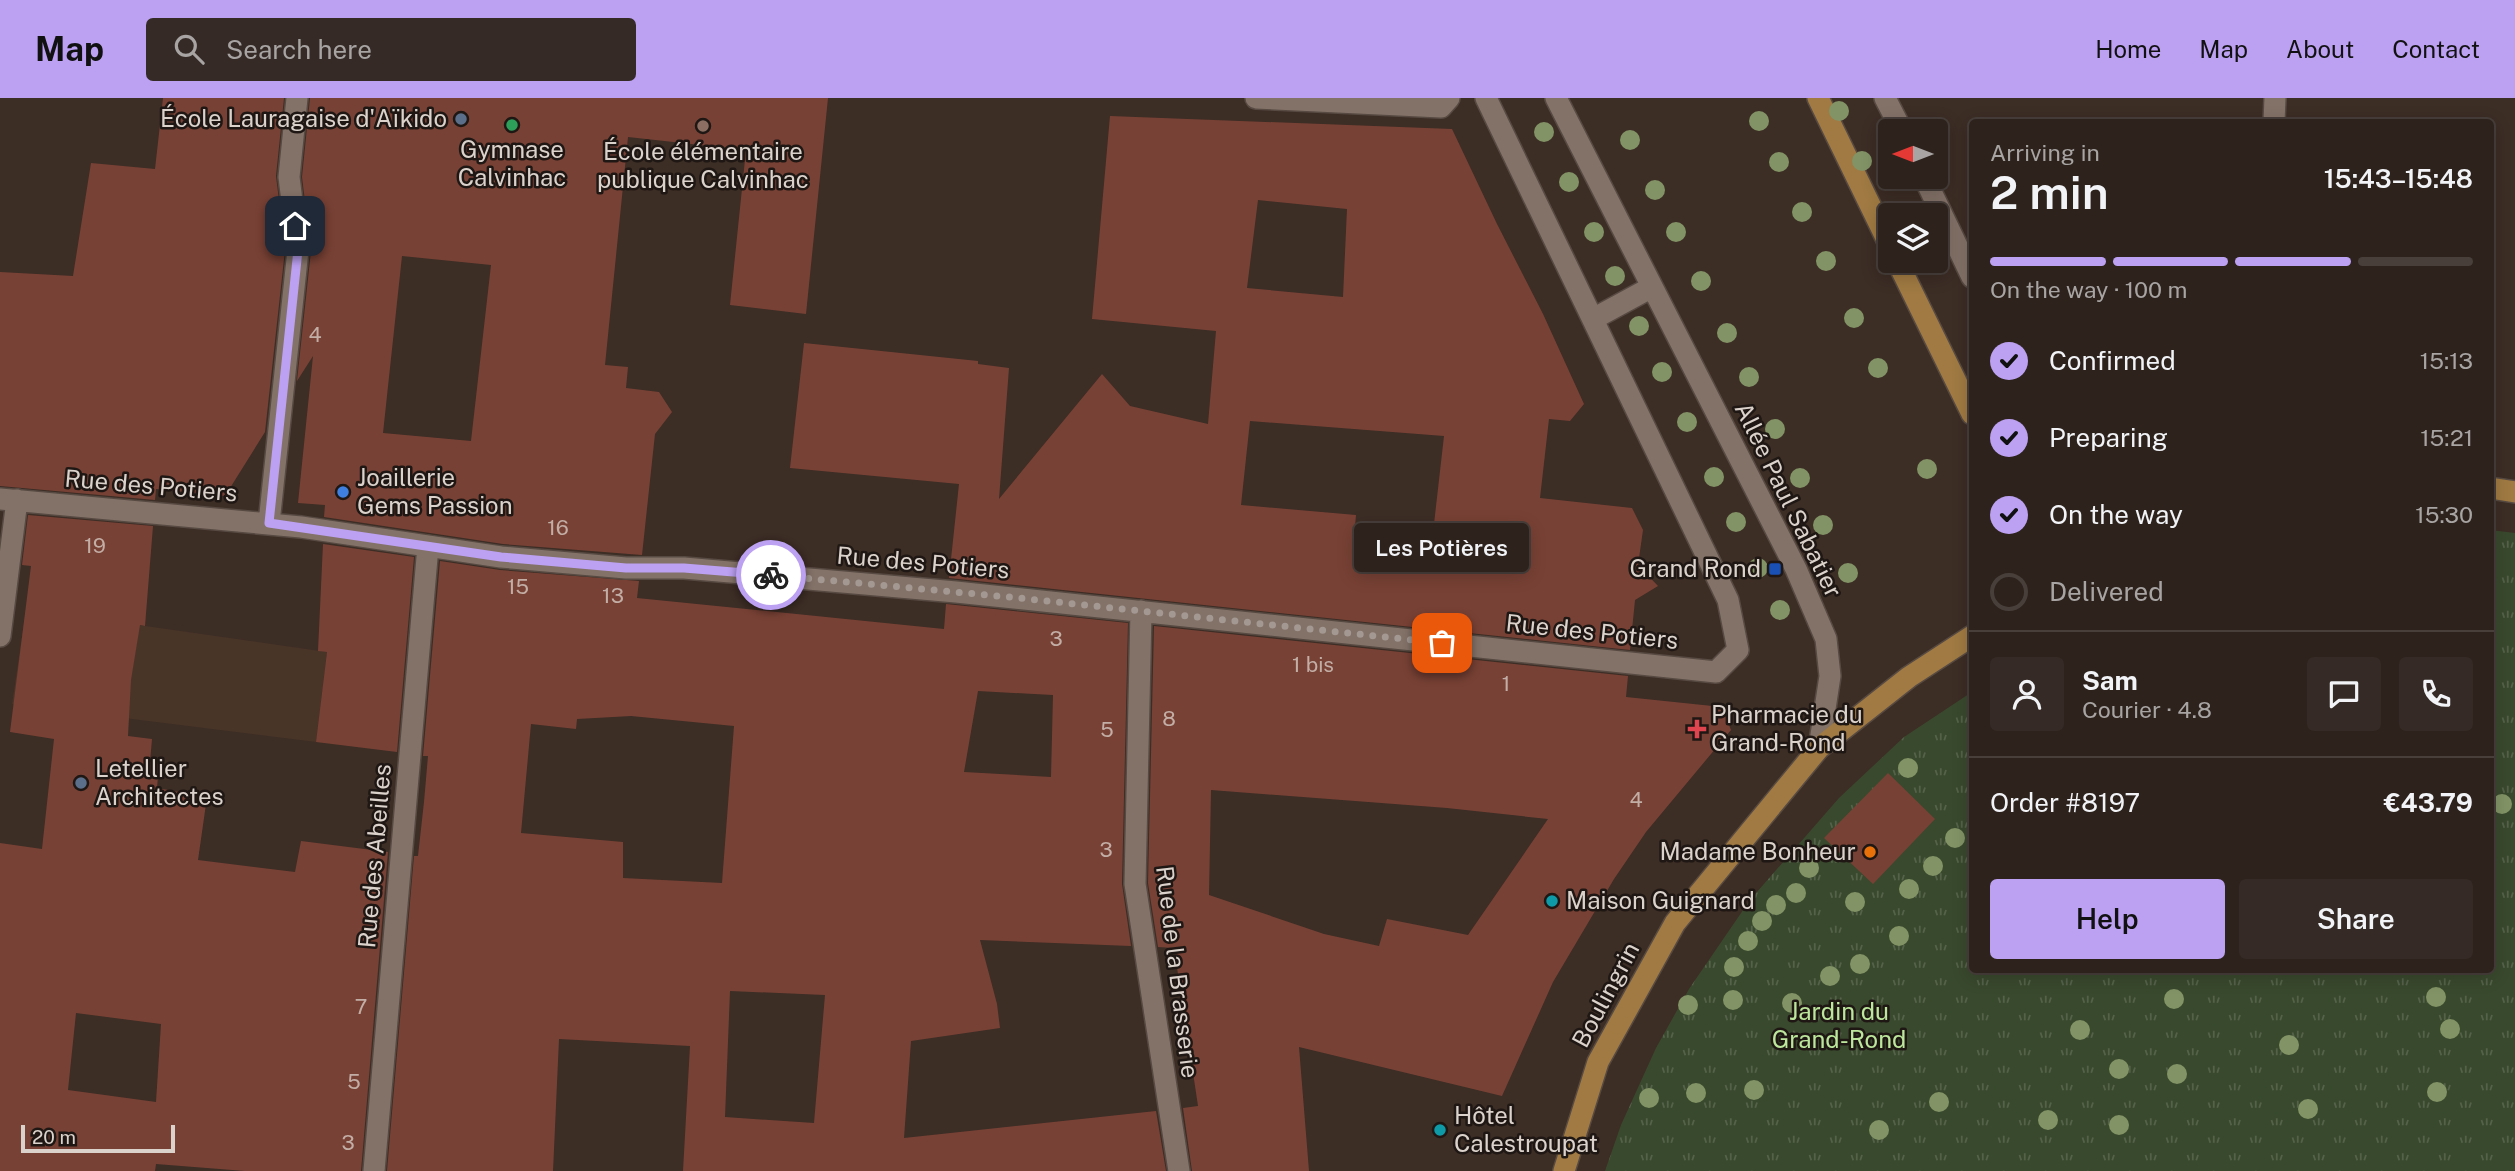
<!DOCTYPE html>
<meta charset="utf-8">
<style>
body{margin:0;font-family:"Public Sans",sans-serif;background:#352a25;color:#f1f3f6;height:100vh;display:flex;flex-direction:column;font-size:26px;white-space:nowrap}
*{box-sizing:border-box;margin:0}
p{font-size:23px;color:#a7a4a3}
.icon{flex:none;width:38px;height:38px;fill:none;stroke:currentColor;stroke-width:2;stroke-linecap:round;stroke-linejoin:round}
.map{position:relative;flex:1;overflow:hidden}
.side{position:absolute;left:1969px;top:21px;width:525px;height:854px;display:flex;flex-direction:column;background:#2d221c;border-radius:7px;box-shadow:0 4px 18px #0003,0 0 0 2px #483f3b}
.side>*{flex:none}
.needle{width:46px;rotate:270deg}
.fabs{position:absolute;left:1878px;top:21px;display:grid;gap:14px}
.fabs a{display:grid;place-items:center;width:70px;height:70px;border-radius:7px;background:#2d221c;box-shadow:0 4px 18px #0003,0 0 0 2px #483f3b;font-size:35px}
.scale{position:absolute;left:21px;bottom:18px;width:154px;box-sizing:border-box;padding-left:7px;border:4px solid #dcd2cc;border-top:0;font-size:19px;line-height:24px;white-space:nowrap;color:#dcd2cc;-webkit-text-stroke:5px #1e1713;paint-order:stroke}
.pin{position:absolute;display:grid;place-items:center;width:60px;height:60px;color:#fff;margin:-30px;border-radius:14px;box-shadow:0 4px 10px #0006}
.courier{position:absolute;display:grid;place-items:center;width:70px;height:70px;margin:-35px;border:5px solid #bca0f2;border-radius:50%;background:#fff;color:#222;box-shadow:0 2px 9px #0007}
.bubble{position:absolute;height:49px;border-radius:7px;background:#2d221c;box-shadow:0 4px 18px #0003,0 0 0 2px #483f3b;font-size:23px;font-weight:600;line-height:49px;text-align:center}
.head em{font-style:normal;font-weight:600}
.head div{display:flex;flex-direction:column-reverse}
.head{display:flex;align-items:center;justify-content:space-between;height:119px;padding:0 21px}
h1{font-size:46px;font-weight:600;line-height:52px}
.bar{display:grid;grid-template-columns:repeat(4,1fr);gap:10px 7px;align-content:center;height:84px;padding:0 21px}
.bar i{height:9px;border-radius:5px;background:#483f3b}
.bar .selected{background:#bca0f2}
.bar p{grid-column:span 4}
.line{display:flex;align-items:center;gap:18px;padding:0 21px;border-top:2px solid #483f3b}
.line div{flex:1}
.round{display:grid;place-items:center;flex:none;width:74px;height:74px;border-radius:7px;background:#352a25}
ol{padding:0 21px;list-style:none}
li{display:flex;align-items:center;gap:21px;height:77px}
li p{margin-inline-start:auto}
li .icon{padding:7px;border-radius:50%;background:#bca0f2;color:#111;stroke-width:4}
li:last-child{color:#a7a4a3}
li i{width:38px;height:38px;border:4px solid #483f3b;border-radius:50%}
.cta{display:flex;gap:14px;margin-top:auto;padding:14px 21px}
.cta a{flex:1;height:80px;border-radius:7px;background:#bca0f2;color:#111;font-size:28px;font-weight:600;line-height:80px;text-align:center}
.cta a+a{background:#352a25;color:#f1f3f6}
header{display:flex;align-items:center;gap:42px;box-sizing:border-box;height:98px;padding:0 35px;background:#bca0f2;color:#111}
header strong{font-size:33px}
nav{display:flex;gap:38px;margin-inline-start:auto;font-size:24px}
.search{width:490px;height:63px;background:#352a25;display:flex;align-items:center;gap:18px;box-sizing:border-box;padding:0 24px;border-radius:7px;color:#a7a4a3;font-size:26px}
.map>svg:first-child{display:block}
.built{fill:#493428}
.park{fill:url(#park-tufts)}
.building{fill:#784135;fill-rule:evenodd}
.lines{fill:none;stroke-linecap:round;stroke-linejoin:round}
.minor-casing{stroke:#574a42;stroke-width:24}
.major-casing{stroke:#574a42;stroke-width:24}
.minor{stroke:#837268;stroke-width:21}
.major{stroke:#a07a42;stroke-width:21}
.tree{fill:#829366}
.done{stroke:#a49892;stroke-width:7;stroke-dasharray:0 12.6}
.route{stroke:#bca0f2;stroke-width:9}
.service-dot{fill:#5c6f8a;stroke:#1e1713;stroke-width:2.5}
.leisure-dot{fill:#2e9e5b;stroke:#1e1713;stroke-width:2.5}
.education-dot{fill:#8d6e63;stroke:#1e1713;stroke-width:2.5}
.shop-dot{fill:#3f7fe0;stroke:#1e1713;stroke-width:2.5}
.transit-dot{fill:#1a4fb4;stroke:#1e1713;stroke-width:2.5}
.health-dot{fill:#e0444e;stroke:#1e1713;stroke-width:2.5}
.food-dot{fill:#e8710a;stroke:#1e1713;stroke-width:2.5}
.culture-dot{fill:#0f9aa8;stroke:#1e1713;stroke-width:2.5}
.labels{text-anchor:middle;stroke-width:5;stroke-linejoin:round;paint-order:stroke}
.number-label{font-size:21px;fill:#c3aea6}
.poi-label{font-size:24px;fill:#dcd2cc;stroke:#1e1713;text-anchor:start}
.street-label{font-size:24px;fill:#dcd2cc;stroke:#1e1713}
.park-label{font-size:24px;fill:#bbe69b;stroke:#1e1713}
</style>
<header>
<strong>Map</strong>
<div class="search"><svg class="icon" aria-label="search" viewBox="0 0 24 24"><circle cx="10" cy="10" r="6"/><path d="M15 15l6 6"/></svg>Search here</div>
<nav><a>Home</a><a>Map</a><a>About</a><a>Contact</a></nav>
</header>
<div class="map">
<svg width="2515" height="1073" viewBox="0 0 2515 1073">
<defs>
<pattern id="park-tufts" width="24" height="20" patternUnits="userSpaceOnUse" patternTransform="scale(1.75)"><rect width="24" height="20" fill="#39492d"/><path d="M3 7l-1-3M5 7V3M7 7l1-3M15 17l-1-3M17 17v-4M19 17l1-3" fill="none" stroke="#55624a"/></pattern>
</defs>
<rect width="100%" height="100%" fill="#3c2d25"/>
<path class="built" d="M26,511l301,43 -11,90 -304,-38z"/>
<path class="park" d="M2490,432l25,3v638h-910l16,-46 35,-77 33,-59 61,-89 89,-102 65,-61 68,-45v278h518z"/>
<path class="building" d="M163,0h121l-8,78 9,74 -20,182 -40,64 -69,-7 -1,11 -155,-14v-214l73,4 18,-113 64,6z
M310,0h518l-22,216 -76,-9 16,-155 -118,-13 -23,228 23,2 -2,21 33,4 13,20 -17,22 -13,121 -139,-11 -179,-27 1,-12 -27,-2 15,-147 -16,25 14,-130 -9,-74zM402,158l89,9 -20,176 -88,-8z
M1110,18l342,13 45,95 46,90 41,90 -14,17 -21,-2 -9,79 92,10 11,22 -5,35 20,21 -23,14 -5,50 -681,-72 10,-94 -169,-16 14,-125 174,18v3l31,4 -10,131 103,-125 28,32 78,18 8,-93 -124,-12zM1258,102l89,9 -4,88 -96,-9zM1250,323l194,15 -15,132 -77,-8 4,-45 -115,-10z
M28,417l125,11 -8,100 -5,-1 -9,55 -3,56 24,3 -2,23 9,2 -2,24 50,9 -9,63 97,12 6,-31 87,11 -27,319h-116l-89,-7 -1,7h-155v-328l42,6 12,-110 -44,-7 21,-166 -9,-1zM76,915l85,11 -5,78 -88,-12z
M323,446l91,13 -17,195 -81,-10 11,-90 -9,-1z
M440,463l60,9 139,11 -2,17 307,31 2,-25 182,19 -6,261 9,62 -151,-6 17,64 3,24 -89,13 -7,97 252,-27 10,60h-483l7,-125 -131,-7 -6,132h-166l27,-315h4l6,-54 4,-46h-5zM978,593l75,4 -2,82 -87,-5zM631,618l103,10 -12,157 -99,-5v-36l-102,-9 10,-109 45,5 1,-10zM730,893l95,4 -11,128 -89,-6z
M1154,528l474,50 -2,21 96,10 9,23 -85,102 -32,47 -61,103 -51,114 -203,-49 10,124h-117l-9,-63 15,-2 -7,-47 -17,-111 -16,-1 -10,-64zM1211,692l236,18 101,11 -80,116 -81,-16 -8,27 -55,-12 -115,-39z
M1888,675l47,46 -62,65 -49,-46z"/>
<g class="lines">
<defs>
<path id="minor" d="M1256,0l185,9 8,-9
M1556,0l240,471 30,70 4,37 -11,72
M1885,0l17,33
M2274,24l1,-24
M1924,79l48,100
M1593,221l59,-32
M0,401l301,28 200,30 125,11h58l272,24 760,80 22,-22 -10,-50 -242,-502
M269,425l29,-273 -9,-73 8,-79
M1141,513l-6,273 44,287
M0,538l17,-136
M374,1073l54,-625"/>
<path id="major" d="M1818,0l72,148
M1897,163l75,153
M2490,390l25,4
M1564,1073l34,-109 77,-139 144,-175 90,-71 63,-41"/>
</defs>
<use href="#minor" class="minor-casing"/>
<use href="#major" class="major-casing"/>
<use href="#minor" class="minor"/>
<use href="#major" class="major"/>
</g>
<g class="tree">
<circle cx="1839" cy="13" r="10"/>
<circle cx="1759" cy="23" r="10"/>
<circle cx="1544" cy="34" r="10"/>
<circle cx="1630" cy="42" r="10"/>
<circle cx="1862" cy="63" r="10"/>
<circle cx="1779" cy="64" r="10"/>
<circle cx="1569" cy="84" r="10"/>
<circle cx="1655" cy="92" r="10"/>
<circle cx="1802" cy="114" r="10"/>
<circle cx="1594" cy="134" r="10"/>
<circle cx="1676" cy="134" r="10"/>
<circle cx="1826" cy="163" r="10"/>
<circle cx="1615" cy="178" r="10"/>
<circle cx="1701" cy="183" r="10"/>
<circle cx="1854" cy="220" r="10"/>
<circle cx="1639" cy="228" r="10"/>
<circle cx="1727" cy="235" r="10"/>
<circle cx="1878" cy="270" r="10"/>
<circle cx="1662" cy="274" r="10"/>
<circle cx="1749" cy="279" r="10"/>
<circle cx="1687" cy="324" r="10"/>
<circle cx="1775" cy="331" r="10"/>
<circle cx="1927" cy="371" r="10"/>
<circle cx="1714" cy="379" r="10"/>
<circle cx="1800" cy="380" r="10"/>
<circle cx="1736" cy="424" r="10"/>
<circle cx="1823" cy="427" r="10"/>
<circle cx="1758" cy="470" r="10"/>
<circle cx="1848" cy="475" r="10"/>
<circle cx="1780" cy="512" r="10"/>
<circle cx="1908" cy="670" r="10"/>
<circle cx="2502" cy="706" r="10"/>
<circle cx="1955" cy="740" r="10"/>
<circle cx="1933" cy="768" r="10"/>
<circle cx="1809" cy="770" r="10"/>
<circle cx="1909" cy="791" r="10"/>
<circle cx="1796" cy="795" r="10"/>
<circle cx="1855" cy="804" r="10"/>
<circle cx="1776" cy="807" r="10"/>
<circle cx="1762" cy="823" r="10"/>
<circle cx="1899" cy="838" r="10"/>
<circle cx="1748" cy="843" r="10"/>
<circle cx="1860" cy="866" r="10"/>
<circle cx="1734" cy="869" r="10"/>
<circle cx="1830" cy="878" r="10"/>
<circle cx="2436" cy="899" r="10"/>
<circle cx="2174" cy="901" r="10"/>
<circle cx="1733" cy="902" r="10"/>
<circle cx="1792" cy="905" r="10"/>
<circle cx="1688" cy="907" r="10"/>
<circle cx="2450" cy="931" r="10"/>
<circle cx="2080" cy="932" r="10"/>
<circle cx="2289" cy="947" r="10"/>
<circle cx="2119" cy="971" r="10"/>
<circle cx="2177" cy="976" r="10"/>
<circle cx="1754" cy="992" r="10"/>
<circle cx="2437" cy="994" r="10"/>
<circle cx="1696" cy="995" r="10"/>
<circle cx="1649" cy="1000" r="10"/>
<circle cx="1939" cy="1004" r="10"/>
<circle cx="2308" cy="1011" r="10"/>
<circle cx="2048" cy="1022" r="10"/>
<circle cx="2119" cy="1027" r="10"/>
<circle cx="1879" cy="1032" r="10"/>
</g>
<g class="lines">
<path class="done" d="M771,477l238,22 433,46"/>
<path class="route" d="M295,128l3,24 -29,273 232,34 125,11h58l87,7"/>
</g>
<g class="service-dot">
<circle cx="461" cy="21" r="7"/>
<circle cx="81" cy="685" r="7"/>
</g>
<circle class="leisure-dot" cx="512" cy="27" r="7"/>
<circle class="education-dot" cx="703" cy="28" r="7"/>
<circle class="shop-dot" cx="343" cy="394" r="7"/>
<rect class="transit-dot" x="1768" y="464" width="14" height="14" rx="3.5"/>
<path class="health-dot" d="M1693.5 620.5h7v7h7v7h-7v7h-7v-7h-7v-7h7z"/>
<circle class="food-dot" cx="1870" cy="754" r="7"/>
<g class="culture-dot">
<circle cx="1552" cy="803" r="7"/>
<circle cx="1440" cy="1032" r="7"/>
</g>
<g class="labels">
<g class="number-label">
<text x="315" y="244">4</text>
<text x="558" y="437">16</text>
<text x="95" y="455">19</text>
<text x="518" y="496">15</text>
<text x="613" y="505">13</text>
<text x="1056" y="548">3</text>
<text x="1313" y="574">1 bis</text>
<text x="1506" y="593">1</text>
<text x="1169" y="628">8</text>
<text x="1107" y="639">5</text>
<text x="1636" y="709">4</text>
<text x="1106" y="759">3</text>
<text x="361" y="916">7</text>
<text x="354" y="991">5</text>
<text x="348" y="1052">3</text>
</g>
<g class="poi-label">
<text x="447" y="29" text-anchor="end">École Lauragaise d'Aïkido</text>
<text x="512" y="60" text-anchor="middle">Gymnase<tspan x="512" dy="28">Calvinhac</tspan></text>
<text x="703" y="62" text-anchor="middle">École élémentaire<tspan x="703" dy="28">publique Calvinhac</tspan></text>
<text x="357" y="388">Joaillerie<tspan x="357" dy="28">Gems Passion</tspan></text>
<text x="1761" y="479" text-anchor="end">Grand Rond</text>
<text x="1711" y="625">Pharmacie du<tspan x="1711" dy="28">Grand-Rond</tspan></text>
<text x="95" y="679">Letellier<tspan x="95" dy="28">Architectes</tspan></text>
<text x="1856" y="762" text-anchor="end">Madame Bonheur</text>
<text x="1566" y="811">Maison Guignard</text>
<text x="1454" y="1026">Hôtel<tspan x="1454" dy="28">Calestroupat</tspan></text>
</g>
<g class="street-label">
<text transform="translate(151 388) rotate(5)" y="8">Rue des Potiers</text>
<text transform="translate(1788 402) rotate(64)" y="8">Allée Paul Sabatier</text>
<text transform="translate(923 465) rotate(5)" y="8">Rue des Potiers</text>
<text transform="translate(1592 534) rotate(6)" y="8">Rue des Potiers</text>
<text transform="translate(375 758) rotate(-85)" y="8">Rue des Abeilles</text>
<text transform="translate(1177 874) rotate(83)" y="8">Rue de la Brasserie</text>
<text transform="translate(1606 897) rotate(-62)" y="8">Boulingrin</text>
</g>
<g class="park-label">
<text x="1839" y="922">Jardin du<tspan x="1839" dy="28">Grand-Rond</tspan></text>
</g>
</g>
</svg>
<div class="fabs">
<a><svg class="needle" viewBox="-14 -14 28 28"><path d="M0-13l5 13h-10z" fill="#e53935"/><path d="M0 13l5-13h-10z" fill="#a7a4a3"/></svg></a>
<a><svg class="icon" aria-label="layers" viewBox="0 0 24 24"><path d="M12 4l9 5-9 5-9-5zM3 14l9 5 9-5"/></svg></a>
</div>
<div class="scale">20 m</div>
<div class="pin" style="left:1442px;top:545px;background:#ea580c"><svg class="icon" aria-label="bag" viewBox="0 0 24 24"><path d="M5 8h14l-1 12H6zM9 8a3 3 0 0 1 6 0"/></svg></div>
<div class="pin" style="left:295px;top:128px;background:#1f2937"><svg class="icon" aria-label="home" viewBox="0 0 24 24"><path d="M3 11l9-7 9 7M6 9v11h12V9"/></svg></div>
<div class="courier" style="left:771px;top:477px"><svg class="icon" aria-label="bike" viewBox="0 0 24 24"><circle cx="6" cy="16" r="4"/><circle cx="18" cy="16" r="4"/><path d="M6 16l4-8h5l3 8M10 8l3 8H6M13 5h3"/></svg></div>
<div class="bubble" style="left:1354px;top:425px;width:175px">Les Potières</div>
<section class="side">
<div class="head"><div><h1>2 min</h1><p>Arriving in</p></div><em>15:43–15:48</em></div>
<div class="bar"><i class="selected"></i><i class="selected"></i><i class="selected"></i><i></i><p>On the way · 100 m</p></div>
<ol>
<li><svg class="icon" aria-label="check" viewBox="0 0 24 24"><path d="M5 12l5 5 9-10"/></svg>Confirmed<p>15:13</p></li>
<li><svg class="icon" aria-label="check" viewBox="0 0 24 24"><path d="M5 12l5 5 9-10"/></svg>Preparing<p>15:21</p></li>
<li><svg class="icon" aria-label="check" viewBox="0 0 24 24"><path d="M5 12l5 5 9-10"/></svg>On the way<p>15:30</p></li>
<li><i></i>Delivered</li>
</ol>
<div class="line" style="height:126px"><a class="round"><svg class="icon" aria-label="person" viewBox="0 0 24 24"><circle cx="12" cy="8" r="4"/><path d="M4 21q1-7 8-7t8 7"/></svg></a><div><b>Sam</b><p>Courier · 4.8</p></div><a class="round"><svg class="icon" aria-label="chat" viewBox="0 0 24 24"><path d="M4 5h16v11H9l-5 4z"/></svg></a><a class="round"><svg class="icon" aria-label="phone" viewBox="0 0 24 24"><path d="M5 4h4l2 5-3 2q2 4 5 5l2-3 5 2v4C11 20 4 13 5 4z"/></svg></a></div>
<div class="line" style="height:91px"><div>Order #8197</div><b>€43.79</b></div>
<div class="cta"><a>Help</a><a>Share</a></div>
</section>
</div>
